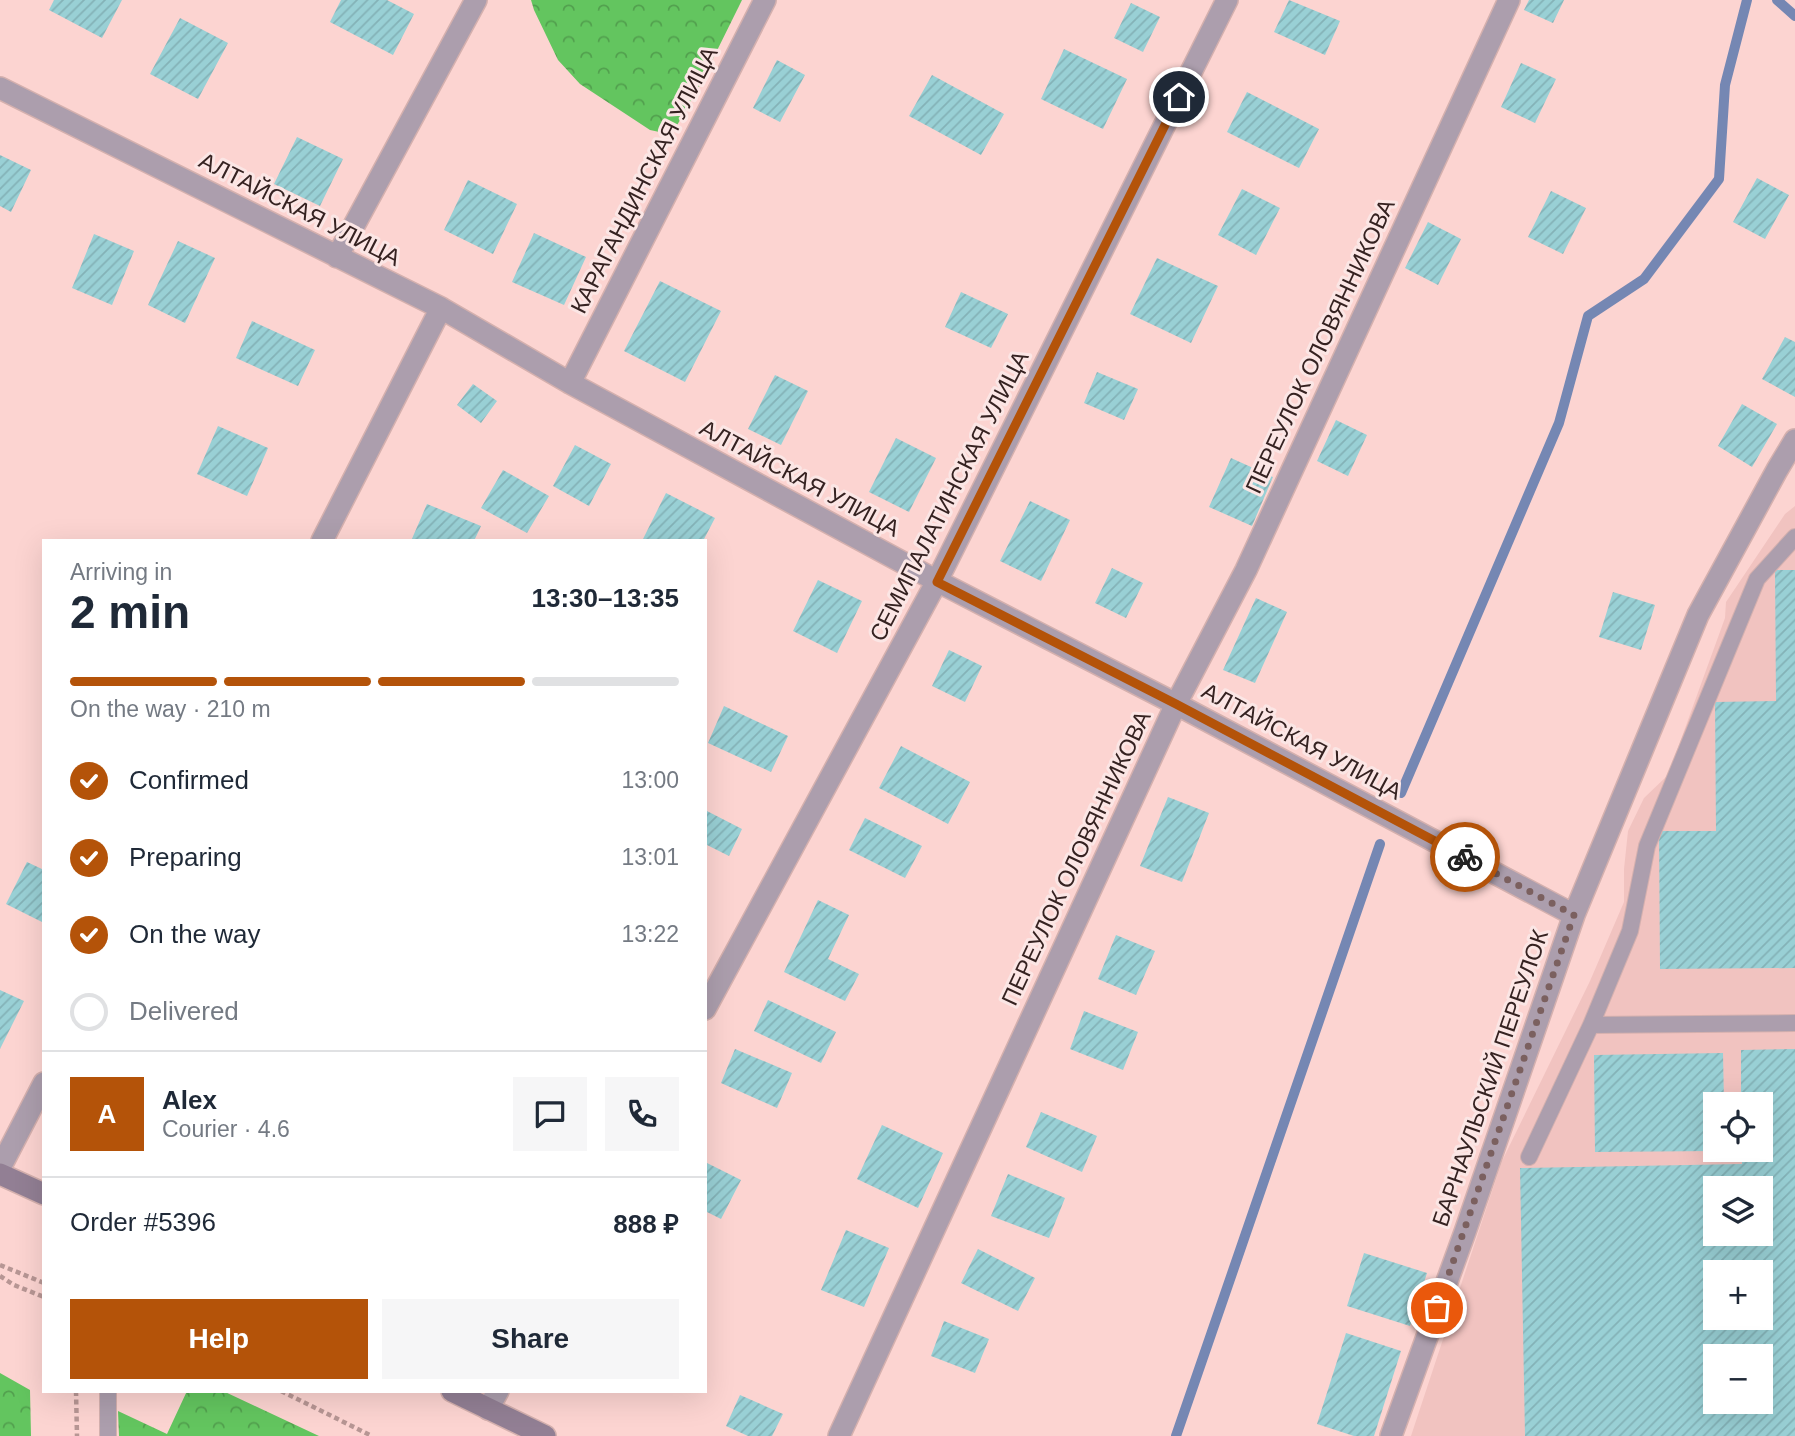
<!DOCTYPE html>
<meta charset="utf-8">
<style>
body{margin:0;font-family:Arial,sans-serif;background:#f6f6f7;color:#1f2937;height:100vh;display:flex;flex-direction:column;font-size:26px;white-space:nowrap}
*{box-sizing:border-box;margin:0}
p{font-size:23px;color:#747a83}
.icon{flex:none;width:38px;height:38px;fill:none;stroke:currentColor;stroke-width:2;stroke-linecap:round;stroke-linejoin:round}
.map{position:relative;flex:1;overflow:hidden}
.details{position:absolute;left:42px;top:539px;width:665px;height:854px;display:flex;flex-direction:column;background:#fff;border-radius:0px;box-shadow:0 7px 28px #0002}
.details>*{flex:none}
.buttons{position:absolute;left:1703px;top:1092px;display:grid;gap:14px}
.buttons a{display:grid;place-items:center;width:70px;height:70px;border-radius:0px;background:#fff;box-shadow:0 7px 28px #0002;font-size:35px}
.pin{position:absolute;display:grid;place-items:center;width:60px;height:60px;color:#fff;margin:-30px;border:4px solid #fff;border-radius:50%;box-shadow:0 2px 7px #0007}
.courier{position:absolute;display:grid;place-items:center;width:70px;height:70px;margin:-35px;border:5px solid #b45309;border-radius:50%;background:#fff;color:#222;box-shadow:0 2px 9px #0007}
.summary em{font-style:normal;font-weight:700}
.summary div{display:flex;flex-direction:column-reverse}
.summary{display:flex;align-items:center;justify-content:space-between;height:119px;padding:0 28px}
h1{font-size:46px;font-weight:700;line-height:52px}
.bar{display:grid;grid-template-columns:repeat(4,1fr);gap:10px 7px;align-content:center;height:84px;padding:0 28px}
.bar i{height:9px;border-radius:5px;background:#e0e1e3}
.bar .on{background:#b45309}
.bar p{grid-column:span 4}
.line{display:flex;align-items:center;gap:18px;padding:0 28px;border-top:2px solid #e0e1e3}
.line div{flex:1}
.round{display:grid;place-items:center;flex:none;width:74px;height:74px;border-radius:0px;background:#f6f6f7}
ol{padding:0 28px;list-style:none}
li{display:flex;align-items:center;gap:21px;height:77px}
li p{margin-inline-start:auto}
li .icon{padding:7px;border-radius:50%;background:#b45309;color:#fff;stroke-width:4}
li:last-child{color:#747a83}
li i{width:38px;height:38px;border:4px solid #e0e1e3;border-radius:50%}
.cta{display:flex;gap:14px;margin-top:auto;padding:14px 28px}
.cta a{flex:1;height:80px;border-radius:0px;background:#b45309;color:#fff;font-size:28px;font-weight:700;line-height:80px;text-align:center}
.cta a+a{background:#f6f6f7;color:#1f2937}
.map>svg:first-child{display:block}
.built{fill:#f1c3c0;fill-rule:evenodd}
.forest{fill:url(#forest-crowns)}
.lines{fill:none;stroke-linecap:round;stroke-linejoin:round}
.stream{stroke:#7587b3;stroke-width:10}
.building{fill:url(#building-hatch);fill-rule:evenodd}
.lane-casing{stroke:#d4b0ae;stroke-width:18}
.street-casing{stroke:#d4b0ae;stroke-width:24}
.secondary-casing{stroke:#d4b0ae;stroke-width:24}
.path{stroke:#b79694;stroke-width:4.5;stroke-dasharray:5 3.5;stroke-linecap:butt}
.lane{stroke:#ac9ead;stroke-width:16}
.street{stroke:#ac9ead;stroke-width:21}
.secondary{stroke:#927f94;stroke-width:21}
.done{stroke:#7b605f;stroke-width:7;stroke-dasharray:0 12.6}
.route{stroke:#b45309;stroke-width:9}
.labels{text-anchor:middle;stroke-width:6;stroke-linejoin:round;paint-order:stroke}
.street-label{font-size:23px;fill:#352221;stroke:#fbe6e5}
</style>
<div class="map">
<svg width="1795" height="1436" viewBox="0 0 1795 1436">
<defs>
<pattern id="forest-crowns" width="20" height="18" patternUnits="userSpaceOnUse" patternTransform="scale(1.75)"><rect width="20" height="18" fill="#63c55f"/><path d="M2 6a3 3 0 1 1 6 0M12 15a3 3 0 1 1 6 0" fill="none" stroke="#52a04e"/></pattern>
<pattern id="building-hatch" width="6" height="6" patternUnits="userSpaceOnUse" patternTransform="scale(1.75)"><rect width="6" height="6" fill="#99d0d5"/><path d="M-1 1l2-2M0 6l6-6M5 7l2-2" fill="none" stroke="#84b2b7"/></pattern>
</defs>
<rect width="100%" height="100%" fill="#fcd4d1"/>
<path class="built" d="M1795,506v930h-384l91,-275 88,-180 34,-79v-33l4,-38 16,-33 24,-23 57,-157 1,-16 59,-88zM1715,1104h45v46h-45zM1715,1188h45v46h-45zM1715,1272h45v46h-45zM1715,1356h45v46h-45z"/>
<path class="forest" d="M531,0h211l-45,91 -21,36 -12,6 -14,-3 -70,-46 -22,-24 -24,-50z
M0,1373l30,17 1,46h-31z
M187,1391h36l96,45h-200l-1,-25 49,23z"/>
<g class="lines">
<path class="stream" d="M1777,0l18,16
M1401,793l158,-370 29,-107 56,-37 75,-100 6,-94 22,-85
M1176,1436l204,-592"/>
</g>
<path class="building" d="M54,0h68l-20,38 -53,-28z
M341,0h46l27,14 -21,41 -63,-33z
M1289,0l51,21 -15,34 -51,-23z
M1529,0h35l-11,23 -29,-13z
M1131,3l29,14 -17,35 -29,-14z
M180,18l48,25 -30,56 -48,-25z
M1064,49l63,30 -24,50 -62,-30z
M777,60l28,15 -25,47 -27,-14z
M1521,63l35,16 -21,44 -34,-16z
M932,75l72,39 -23,41 -72,-39z
M1247,92l72,37 -20,39 -72,-36z
M297,137l46,22 -23,47 -46,-22z
M0,155l31,15 -20,42 -11,-6z
M1757,178l32,17 -24,44 -32,-17z
M468,180l49,24 -24,50 -49,-24z
M1242,189l38,19 -24,47 -38,-20z
M1551,191l35,17 -23,46 -35,-17z
M1428,222l33,17 -23,46 -33,-17z
M534,233l52,24 -22,48 -52,-23z
M94,234l40,17 -22,54 -40,-17z
M178,241l37,17 -30,65 -37,-18z
M1157,258l61,28 -27,57 -61,-29z
M660,281l61,30 -36,71 -61,-31z
M961,292l47,22 -17,34 -46,-21z
M252,321l63,29 -17,36 -62,-28z
M1785,337l10,5v55l-33,-18z
M1097,372l41,17 -14,31 -40,-17z
M775,375l33,16 -27,54 -33,-16z
M473,384l24,17 -16,22 -24,-18z
M1742,404l35,20 -25,43 -34,-21z
M1336,420l31,15 -19,41 -31,-15z
M218,426l50,22 -21,48 -50,-22z
M896,438l40,20 -27,54 -40,-20z
M575,445l36,19 -22,42 -36,-20z
M1231,458l42,19 -21,49 -43,-19z
M503,470l46,26 -22,37 -46,-25z
M666,493l49,25 -12,23h-56l-4,-2z
M1030,501l40,19 -29,61 -41,-20z
M427,504l54,22 -7,15h-63z
M1112,568l31,15 -17,35 -31,-15z
M1775,570h20v398l-135,1 -1,-138h57l-1,-129 61,-1z
M818,580l44,21 -25,52 -44,-22z
M1613,592l42,13 -14,45 -42,-13z
M1256,598l31,14 -32,71 -32,-13z
M949,650l33,16 -17,36 -33,-16z
M724,706l64,30 -17,36 -63,-29z
M901,746l69,36 -22,42 -69,-36z
M1168,797l41,16 -27,69 -42,-16z
M705,810l37,19 -13,27 -24,-12z
M865,818l57,28 -17,32 -56,-28z
M27,862l17,8v53l-38,-19z
M818,900l31,15 -21,44 31,15 -14,27 -61,-29z
M1116,935l39,16 -19,44 -38,-16z
M0,990l24,11 -24,48z
M768,1000l68,32 -15,31 -67,-32z
M1084,1011l54,21 -15,38 -53,-21z
M735,1049l57,24 -15,35 -56,-25z
M1795,1049v387h-270l-5,-268 222,-4v-14h18v-46h-19v-54zM1715,1188h45v46h-45zM1715,1272h45v46h-45zM1715,1356h45v46h-45z
M1723,1053l1,51h-9v47l-120,1 -1,-97z
M1041,1112l56,24 -15,36 -56,-25z
M882,1125l61,28 -25,55 -61,-29z
M705,1162l36,18 -20,39 -16,-8z
M1008,1174l57,24 -16,40 -58,-22z
M846,1230l43,18 -25,59 -43,-17z
M978,1249l57,29 -17,33 -57,-28z
M1364,1253l63,20 -17,53 -63,-20z
M944,1321l45,18 -14,34 -44,-17z
M1346,1333l55,18 -27,85h-20l-37,-12z
M740,1395l43,19 -11,22h-24l-22,-10z"/>
<g class="lines">
<defs>
<path id="lane" d="M1591,1025l39,-94 17,-85 110,-267 38,-42
M1529,1157l62,-132 204,-2
M108,1391v45"/>
<path id="street" d="M0,88l441,220 129,75 367,198 239,123 398,211
M337,257l139,-257
M570,383l195,-383
M322,541l119,-233
M705,1009l232,-428 290,-581
M0,1168l44,-85
M488,1409l10,-18
M839,1436l337,-732 70,-134 263,-570
M1391,1436l74,-204 109,-317 124,-300 79,-145 18,-30"/>
<path id="secondary" d="M0,1174l44,20
M452,1391l93,45"/>
</defs>
<use href="#lane" class="lane-casing"/>
<use href="#street" class="street-casing"/>
<use href="#secondary" class="secondary-casing"/>
<path class="path" d="M0,1265l44,18
M0,1276l14,9 30,12
M76,1391l1,45
M281,1391l91,45"/>
<use href="#lane" class="lane"/>
<use href="#street" class="street"/>
<use href="#secondary" class="secondary"/>
</g>
<g class="lines">
<path class="done" d="M1437,1308l137,-393 -109,-58"/>
<path class="route" d="M1179,97l-242,485 239,122 289,153"/>
</g>
<g class="labels">
<g class="street-label">
<text transform="translate(644 180) rotate(-63)" y="8">КАРАГАНДИНСКАЯ УЛИЦА</text>
<text transform="translate(300 209) rotate(27)" y="8">АЛТАЙСКАЯ УЛИЦА</text>
<text transform="translate(1320 346) rotate(-65)" y="8">ПЕРЕУЛОК ОЛОВЯННИКОВА</text>
<text transform="translate(800 478) rotate(28)" y="8">АЛТАЙСКАЯ УЛИЦА</text>
<text transform="translate(949 496) rotate(-63)" y="8">СЕМИПАЛАТИНСКАЯ УЛИЦА</text>
<text transform="translate(1302 741) rotate(28)" y="8">АЛТАЙСКАЯ УЛИЦА</text>
<text transform="translate(1076 858) rotate(-65)" y="8">ПЕРЕУЛОК ОЛОВЯННИКОВА</text>
<text transform="translate(1490 1078) rotate(-71)" y="8">БАРНАУЛЬСКИЙ ПЕРЕУЛОК</text>
</g>
</g>
</svg>
<div class="buttons">
<a><svg class="icon" aria-label="locate" viewBox="0 0 24 24"><circle cx="12" cy="12" r="6"/><path d="M12 2v4M12 18v4M2 12h4M18 12h4"/></svg></a>
<a><svg class="icon" aria-label="layers" viewBox="0 0 24 24"><path d="M12 4l9 5-9 5-9-5zM3 14l9 5 9-5"/></svg></a>
<a>+</a>
<a>−</a>
</div>
<div class="pin" style="left:1437px;top:1308px;background:#ea580c"><svg class="icon" aria-label="bag" viewBox="0 0 24 24"><path d="M5 8h14l-1 12H6zM9 8a3 3 0 0 1 6 0"/></svg></div>
<div class="pin" style="left:1179px;top:97px;background:#1f2937"><svg class="icon" aria-label="home" viewBox="0 0 24 24"><path d="M3 11l9-7 9 7M6 9v11h12V9"/></svg></div>
<div class="courier" style="left:1465px;top:857px"><svg class="icon" aria-label="bike" viewBox="0 0 24 24"><circle cx="6" cy="16" r="4"/><circle cx="18" cy="16" r="4"/><path d="M6 16l4-8h5l3 8M10 8l3 8H6M13 5h3"/></svg></div>
<section class="details">
<div class="summary"><div><h1>2 min</h1><p>Arriving in</p></div><em>13:30–13:35</em></div>
<div class="bar"><i class="on"></i><i class="on"></i><i class="on"></i><i></i><p>On the way · 210 m</p></div>
<ol>
<li><svg class="icon" aria-label="check" viewBox="0 0 24 24"><path d="M5 12l5 5 9-10"/></svg>Confirmed<p>13:00</p></li>
<li><svg class="icon" aria-label="check" viewBox="0 0 24 24"><path d="M5 12l5 5 9-10"/></svg>Preparing<p>13:01</p></li>
<li><svg class="icon" aria-label="check" viewBox="0 0 24 24"><path d="M5 12l5 5 9-10"/></svg>On the way<p>13:22</p></li>
<li><i></i>Delivered</li>
</ol>
<div class="line" style="height:126px"><b class="round" style="background:#b45309;color:#fff">A</b><div><b>Alex</b><p>Courier · 4.6</p></div><a class="round"><svg class="icon" aria-label="chat" viewBox="0 0 24 24"><path d="M4 5h16v11H9l-5 4z"/></svg></a><a class="round"><svg class="icon" aria-label="phone" viewBox="0 0 24 24"><path d="M5 4h4l2 5-3 2q2 4 5 5l2-3 5 2v4C11 20 4 13 5 4z"/></svg></a></div>
<div class="line" style="height:91px"><div>Order #5396</div><b>888 ₽</b></div>
<div class="cta"><a>Help</a><a>Share</a></div>
</section>
</div>
